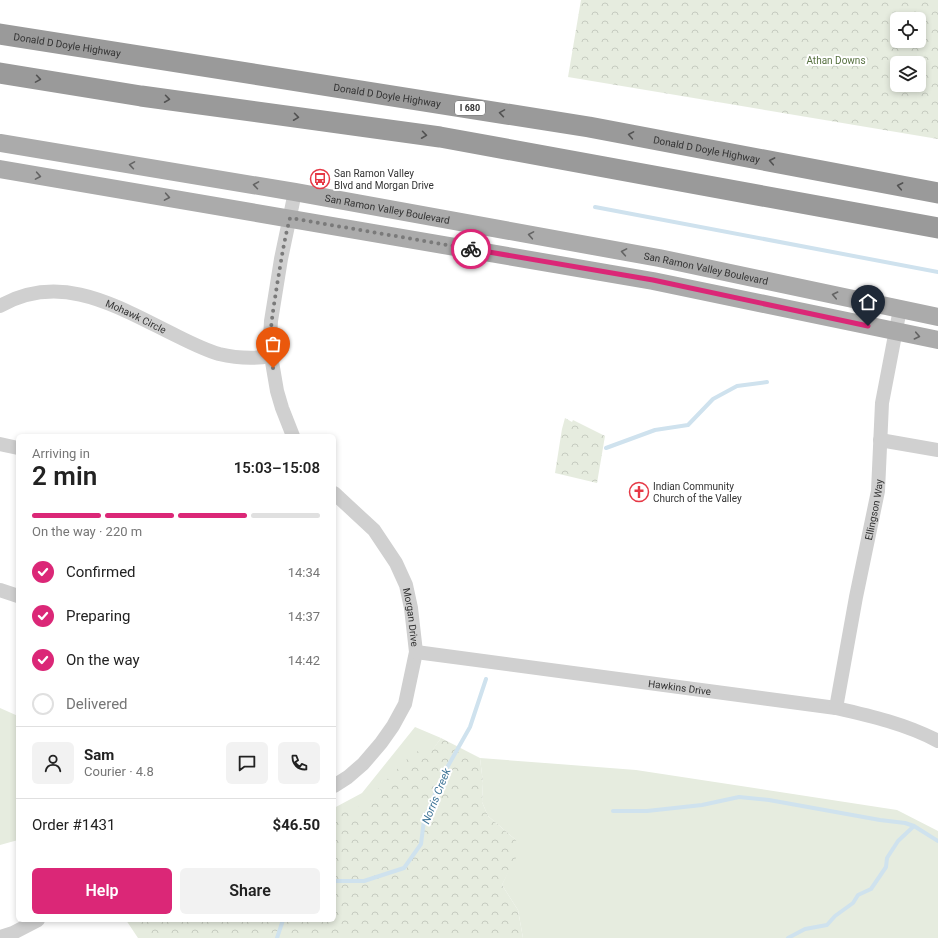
<!DOCTYPE html>
<meta charset="utf-8">
<style>
body{margin:0;font-family:Roboto,sans-serif;background:#f2f2f2;color:#222;height:100vh;display:flex;flex-direction:column;font-size:15px;white-space:nowrap}
*{box-sizing:border-box;margin:0}
p{font-size:13px;color:#767676}
.icon{flex:none;width:22px;height:22px;fill:none;stroke:currentColor;stroke-width:2;stroke-linecap:round;stroke-linejoin:round}
.map{position:relative;flex:1;overflow:hidden}
.sheet{position:absolute;left:16px;top:434px;width:320px;height:488px;display:flex;flex-direction:column;background:#fff;border-radius:6px;box-shadow:0 2px 6px #0003}
.sheet>*{flex:none}
.fabs{position:absolute;left:890px;top:12px;display:grid;gap:8px}
.fabs a{display:grid;place-items:center;width:36px;height:36px;border-radius:6px;background:#fff;box-shadow:0 2px 6px #0003;font-size:20px}
.pin{position:absolute;display:grid;place-items:center;width:34px;height:34px;color:#fff;margin:-41px -17px;border-radius:50% 50% 50% 0;rotate:-45deg;box-shadow:0 0 4px #0007}
.pin .icon{rotate:45deg}
.courier{position:absolute;display:grid;place-items:center;width:40px;height:40px;margin:-20px;border:3px solid #db2777;border-radius:50%;background:#fff;color:#222;box-shadow:0 1px 5px #0007}
.summary em{font-style:normal;font-weight:600}
.summary div{display:flex;flex-direction:column-reverse}
.summary{display:flex;align-items:center;justify-content:space-between;height:68px;padding:0 16px}
h1{font-size:26px;font-weight:600;line-height:30px}
.bar{display:grid;grid-template-columns:repeat(4,1fr);gap:6px 4px;align-content:center;height:48px;padding:0 16px}
.bar i{height:5px;border-radius:3px;background:#e0e0e0}
.bar .on{background:#db2777}
.bar p{grid-column:span 4}
.line{display:flex;align-items:center;gap:10px;padding:0 16px;border-top:1px solid #e0e0e0}
.line div{flex:1}
.round{display:grid;place-items:center;flex:none;width:42px;height:42px;border-radius:6px;background:#f2f2f2}
ol{padding:0 16px;list-style:none}
li{display:flex;align-items:center;gap:12px;height:44px}
li p{margin-inline-start:auto}
li .icon{padding:4px;border-radius:50%;background:#db2777;color:#fff;stroke-width:4}
li:last-child{color:#767676}
li i{width:22px;height:22px;border:2px solid #e0e0e0;border-radius:50%}
.button{display:flex;gap:8px;margin-top:auto;padding:8px 16px}
.button a{flex:1;height:46px;border-radius:6px;background:#db2777;color:#fff;font-size:16px;font-weight:600;line-height:46px;text-align:center}
.button a+a{background:#f2f2f2;color:#222}
.map>svg:first-child{display:block}
.grass{fill:#e6ecdf}
.forest{fill:url(#forest-crowns);fill-rule:evenodd}
.lines{fill:none;stroke-linecap:round;stroke-linejoin:round}
.stream{stroke:#cfe2ee;stroke-width:4}
.minor{stroke:#d0d0d0;stroke-width:14}
.major{stroke:#ababab;stroke-width:18}
.highway{stroke:#9a9a9a;stroke-width:21}
.oneway{stroke:#525252}
.oneway2{stroke:#636363}
.done{stroke:#7a7a7a;stroke-width:4;stroke-dasharray:0 7.2}
.route{stroke:#db2777;stroke-width:5}
.labels{text-anchor:middle;stroke-width:4;stroke-linejoin:round;paint-order:stroke}
.shield{fill:#fff;stroke:#707070;stroke-width:1}
.shield-label{font-size:9px;font-weight:bold;fill:#333}
.street-label{font-size:10px;fill:#333;stroke:#fff}
.park-label{font-size:10px;fill:#56703f;stroke:#fff}
.poi-label{font-size:10px;fill:#333;stroke:#fff;text-anchor:start}
.water-label{font-size:11px;font-style:italic;fill:#3f7597;stroke:#fff}
</style>
<div class="map">
<svg width="938" height="938" viewBox="0 0 938 938">
<defs>
<pattern id="forest-crowns" width="20" height="18" patternUnits="userSpaceOnUse"><rect width="20" height="18" fill="#e6ecdf"/><path d="M2 6a3 3 0 1 1 6 0M12 15a3 3 0 1 1 6 0" fill="none" stroke="#c6cbc0"/></pattern>
</defs>
<rect width="100%" height="100%" fill="#fff"/>
<path class="grass" d="M0,708l18,8v124l-18,5z
M415,727l26,11 -21,30 -86,76v-36l28,-15z
M480,758l156,12 261,40 41,21v107h-415l-5,-28 -16,-25 7,-15 7,-30 -28,-24 -6,-14 1,-19z
M126,920h39l-3,18h-24z"/>
<path class="forest" d="M581,0h357v139l-370,-62zM897,19h22v22h-22zM897,63h22v22h-22z
M565,418l7,4 1,-2 32,16 -8,47 -42,-10 7,-44z
M441,738l39,20 3,25 -1,19 6,14 28,24 2,14 -16,31 16,25 5,28h-374l-12,-18h197v-105l27,-9 54,-55 15,2z"/>
<g class="lines">
<path class="stream" d="M595,207l343,65
M606,448l49,-18 33,-5 25,-26 24,-13 30,-4
M613,811h34l55,-6 37,-8 30,3 111,20 25,3 9,3 24,15
M334,881h30l40,-13 17,-24 3,-24 20,-47 26,-46 16,-48
M277,938l6,-18
M788,938l17,-9 22,-4 8,-9 18,-13 5,-8 13,-6 15,-22 1,-9 11,-17 16,-15"/>
<g class="minor">
<path id="s1" d="M0,306c63,-36 121,3 177,30 14,7 28,14 42,18 17,4 35,5 52,2"/>
<path d="M293,436l-11,-28 -5,-17 -6,-35 -1,-18 1,-17 10,-62 14,-67"/>
<path d="M880,440l58,10"/>
<path d="M0,444l18,4"/>
<path id="s2" d="M334,493l40,37 22,33 10,22 5,23 5,44 -11,52 -12,22 -12,17 -18,21 -15,13 -14,9"/>
<path d="M0,590l18,6"/>
<path id="s3" d="M416,652l420,56c35,8 70,16 102,33"/>
<path id="s4" d="M836,708l20,-111 22,-106 4,-88 18,-94"/>
<path d="M0,937l13,-4 25,-13"/>
</g>
<g class="major">
<path id="s5" d="M0,143l295,49 364,66 279,59"/>
<path d="M0,169l653,112 285,59"/>
</g>
<g class="highway">
<path id="s6" d="M0,34l589,93 349,66"/>
<path d="M0,73l141,23 299,41 498,91"/>
</g>
</g>
<defs><path id="oneway-chevron" d="M-2-3.5L2.5 0L-2 3.5" fill="none" stroke-width="1.6" stroke-linecap="round" stroke-linejoin="round"/></defs>
<g class="oneway">
<use href="#oneway-chevron" transform="translate(38 79) rotate(9)"/>
<use href="#oneway-chevron" transform="translate(167 99) rotate(8)"/>
<use href="#oneway-chevron" transform="translate(502 113) rotate(-171)"/>
<use href="#oneway-chevron" transform="translate(296 117) rotate(8)"/>
<use href="#oneway-chevron" transform="translate(424 135) rotate(8)"/>
<use href="#oneway-chevron" transform="translate(631 135) rotate(-170)"/>
<use href="#oneway-chevron" transform="translate(772 161) rotate(-169)"/>
<use href="#oneway-chevron" transform="translate(900 186) rotate(-169)"/>
</g>
<g class="oneway2">
<use href="#oneway-chevron" transform="translate(132 165) rotate(-171)"/>
<use href="#oneway-chevron" transform="translate(38 176) rotate(10)"/>
<use href="#oneway-chevron" transform="translate(256 185) rotate(-171)"/>
<use href="#oneway-chevron" transform="translate(167 197) rotate(10)"/>
<use href="#oneway-chevron" transform="translate(531 235) rotate(-170)"/>
<use href="#oneway-chevron" transform="translate(624 252) rotate(-170)"/>
<use href="#oneway-chevron" transform="translate(835 295) rotate(-168)"/>
<use href="#oneway-chevron" transform="translate(917 336) rotate(12)"/>
</g>
<g class="lines">
<path class="done" d="M273,368c-6,-29 0,-55 4,-83 4,-23 7,-45 13,-67l181,31"/>
<path class="route" d="M471,249l182,31 215,46"/>
</g>
<defs>
<symbol id="bus-ring" viewBox="-11 -11 22 22"><circle r="9.5" fill="#fff" stroke="#e63946" stroke-width="1.5"/><path d="M-5-6H5V4H4V6H2V4H-2V6H-4V4H-5ZM-3.5-4V0h7V-4ZM-3.5 1.2v1.5H-2V1.2ZM2 1.2v1.5H3.5V1.2Z" fill="#e63946"/></symbol>
<symbol id="church-ring" viewBox="-11 -11 22 22"><circle r="9.5" fill="#fff" stroke="#e63946" stroke-width="1.5"/><path d="M-1.2-6h2.4v3.5h3.3v2.4h-3.3V6h-2.4V-.1h-3.3v-2.4h3.3Z" fill="#e63946"/></symbol>
</defs>
<g fill-rule="evenodd">
<use href="#bus-ring" x="309" y="168" width="22" height="22"/>
<use href="#church-ring" x="628" y="481" width="22" height="22"/>
</g>
<g class="labels">
<rect class="shield" x="455" y="101" width="30" height="14" rx="3"/>
<g class="shield-label">
<text x="470" y="111">I 680</text>
</g>
<g class="street-label">
<text dy="4" stroke="none"><textPath href="#s6" startOffset="68">Donald D Doyle Highway</textPath></text>
<text dy="4" stroke="none"><textPath href="#s6" startOffset="392">Donald D Doyle Highway</textPath></text>
<text dy="4" stroke="none"><textPath href="#s6" startOffset="716">Donald D Doyle Highway</textPath></text>
<text dy="4" stroke="none"><textPath href="#s5" startOffset="393">San Ramon Valley Boulevard</textPath></text>
<text dy="4" stroke="none"><textPath href="#s5" startOffset="717">San Ramon Valley Boulevard</textPath></text>
<text dy="4" stroke="none"><textPath href="#s1" startOffset="143">Mohawk Circle</textPath></text>
<text dy="4" stroke="none"><textPath href="#s4" startOffset="202">Ellingson Way</textPath></text>
<text dy="4" stroke="none"><textPath href="#s2" startOffset="151">Morgan Drive</textPath></text>
<text dy="4" stroke="none"><textPath href="#s3" startOffset="266">Hawkins Drive</textPath></text>
</g>
<g class="park-label">
<text x="836" y="64">Athan Downs</text>
</g>
<g class="poi-label">
<text x="334" y="177">San Ramon Valley<tspan x="334" dy="12">Blvd and Morgan Drive</tspan></text>
<text x="653" y="490">Indian Community<tspan x="653" dy="12">Church of the Valley</tspan></text>
</g>
<g class="water-label">
<text transform="translate(436 796) rotate(-68)" y="4">Norris Creek</text>
</g>
</g>
</svg>
<div class="fabs">
<a><svg class="icon" aria-label="locate" viewBox="0 0 24 24"><circle cx="12" cy="12" r="6"/><path d="M12 2v4M12 18v4M2 12h4M18 12h4"/></svg></a>
<a><svg class="icon" aria-label="layers" viewBox="0 0 24 24"><path d="M12 4l9 5-9 5-9-5zM3 14l9 5 9-5"/></svg></a>
</div>
<div class="pin" style="left:273px;top:368px;background:#ea580c"><svg class="icon" aria-label="bag" viewBox="0 0 24 24"><path d="M5 8h14l-1 12H6zM9 8a3 3 0 0 1 6 0"/></svg></div>
<div class="pin" style="left:868px;top:326px;background:#1f2937"><svg class="icon" aria-label="home" viewBox="0 0 24 24"><path d="M3 11l9-7 9 7M6 9v11h12V9"/></svg></div>
<div class="courier" style="left:471px;top:249px"><svg class="icon" aria-label="bike" viewBox="0 0 24 24"><circle cx="6" cy="16" r="4"/><circle cx="18" cy="16" r="4"/><path d="M6 16l4-8h5l3 8M10 8l3 8H6M13 5h3"/></svg></div>
<section class="sheet">
<div class="summary"><div><h1>2 min</h1><p>Arriving in</p></div><em>15:03–15:08</em></div>
<div class="bar"><i class="on"></i><i class="on"></i><i class="on"></i><i></i><p>On the way · 220 m</p></div>
<ol>
<li><svg class="icon" aria-label="check" viewBox="0 0 24 24"><path d="M5 12l5 5 9-10"/></svg>Confirmed<p>14:34</p></li>
<li><svg class="icon" aria-label="check" viewBox="0 0 24 24"><path d="M5 12l5 5 9-10"/></svg>Preparing<p>14:37</p></li>
<li><svg class="icon" aria-label="check" viewBox="0 0 24 24"><path d="M5 12l5 5 9-10"/></svg>On the way<p>14:42</p></li>
<li><i></i>Delivered</li>
</ol>
<div class="line" style="height:72px"><a class="round"><svg class="icon" aria-label="person" viewBox="0 0 24 24"><circle cx="12" cy="8" r="4"/><path d="M4 21q1-7 8-7t8 7"/></svg></a><div><b>Sam</b><p>Courier · 4.8</p></div><a class="round"><svg class="icon" aria-label="chat" viewBox="0 0 24 24"><path d="M4 5h16v11H9l-5 4z"/></svg></a><a class="round"><svg class="icon" aria-label="phone" viewBox="0 0 24 24"><path d="M5 4h4l2 5-3 2q2 4 5 5l2-3 5 2v4C11 20 4 13 5 4z"/></svg></a></div>
<div class="line" style="height:52px"><div>Order #1431</div><b>$46.50</b></div>
<div class="button"><a>Help</a><a>Share</a></div>
</section>
</div>
